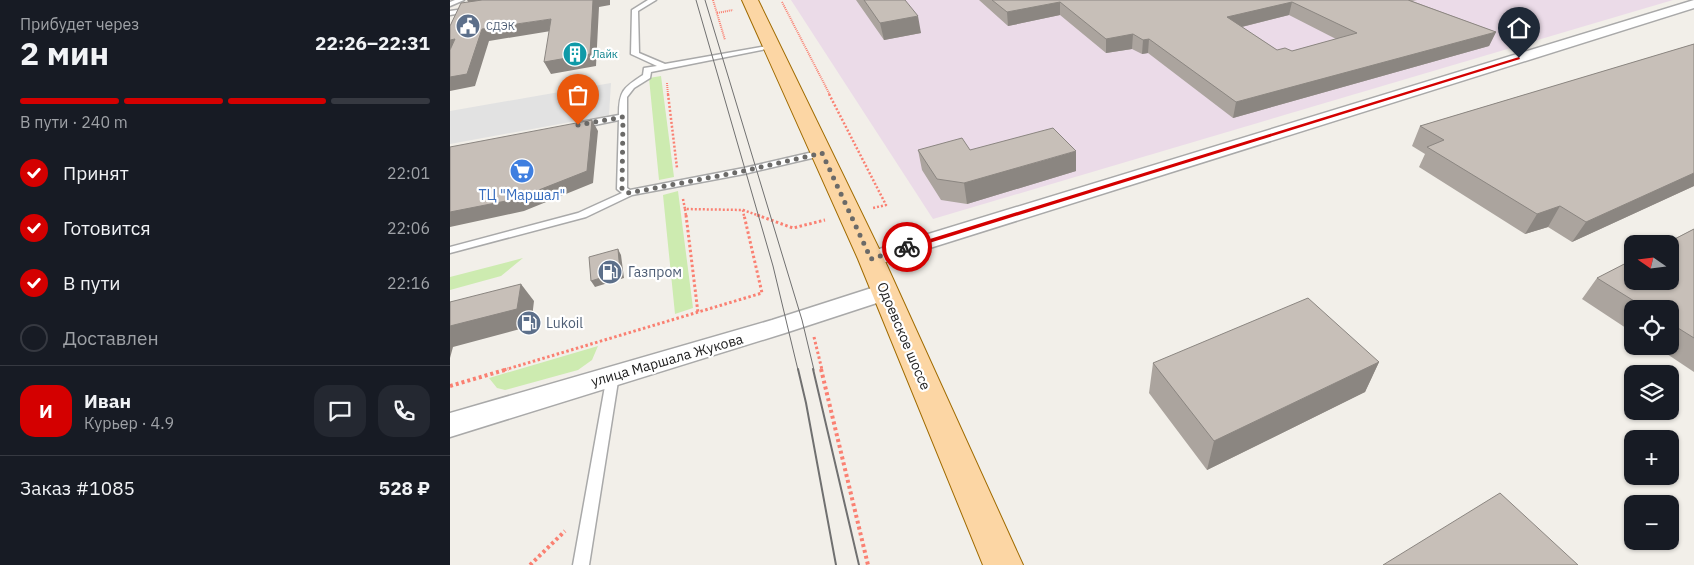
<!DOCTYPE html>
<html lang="ru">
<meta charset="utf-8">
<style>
body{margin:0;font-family:"IBM Plex Sans",sans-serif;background:#242831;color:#f1f3f6;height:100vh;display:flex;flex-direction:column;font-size:19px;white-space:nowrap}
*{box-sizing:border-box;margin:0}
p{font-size:16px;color:#9ea1a6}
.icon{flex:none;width:28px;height:28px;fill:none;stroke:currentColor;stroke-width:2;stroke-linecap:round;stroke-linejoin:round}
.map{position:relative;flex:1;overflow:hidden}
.panel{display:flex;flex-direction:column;background:#171b24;width:450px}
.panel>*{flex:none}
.needle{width:32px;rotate:284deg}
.controls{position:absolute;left:1174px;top:235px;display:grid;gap:10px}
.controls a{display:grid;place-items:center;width:55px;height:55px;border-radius:10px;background:#171b24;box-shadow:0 1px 4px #0004;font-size:25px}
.pin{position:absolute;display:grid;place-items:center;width:42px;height:42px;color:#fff;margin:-51px -21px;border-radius:50% 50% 50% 0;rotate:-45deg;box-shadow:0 0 5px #0007}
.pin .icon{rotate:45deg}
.courier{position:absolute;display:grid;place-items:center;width:50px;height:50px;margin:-25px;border:4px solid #d40000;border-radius:50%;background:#fff;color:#222;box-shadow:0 1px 6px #0007}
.headline em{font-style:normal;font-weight:700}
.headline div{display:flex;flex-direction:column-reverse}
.headline{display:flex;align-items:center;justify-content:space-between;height:85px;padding:0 20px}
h1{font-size:32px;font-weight:700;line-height:38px}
.bar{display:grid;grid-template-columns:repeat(4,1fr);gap:8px 5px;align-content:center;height:60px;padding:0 20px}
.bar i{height:6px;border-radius:4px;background:#363941}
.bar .on{background:#d40000}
.bar p{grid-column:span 4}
.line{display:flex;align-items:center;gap:12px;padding:0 20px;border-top:1px solid #363941}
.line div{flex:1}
.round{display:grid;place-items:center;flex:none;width:52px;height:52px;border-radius:15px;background:#242831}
ol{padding:0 20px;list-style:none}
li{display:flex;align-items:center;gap:15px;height:55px}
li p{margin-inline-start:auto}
li .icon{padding:5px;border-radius:50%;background:#d40000;color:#fff;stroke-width:4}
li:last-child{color:#9ea1a6}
li i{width:28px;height:28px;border:2px solid #363941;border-radius:50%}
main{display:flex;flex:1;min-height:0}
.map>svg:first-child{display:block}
.industrial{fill:#ebdbe8}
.grass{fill:#cdebb0}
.parking{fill:#e2e2e2}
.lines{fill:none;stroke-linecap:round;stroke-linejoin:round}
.lane-casing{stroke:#a9a9a9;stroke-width:3}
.street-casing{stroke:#a9a9a9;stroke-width:3}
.primary-casing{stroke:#a06b00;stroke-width:2}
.path-far3{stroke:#fa8072;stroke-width:2;stroke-dasharray:1 1;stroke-linecap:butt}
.path-far2{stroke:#fa8072;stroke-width:2.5;stroke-dasharray:2 2;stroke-linecap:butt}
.path-far1{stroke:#fa8072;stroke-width:3;stroke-dasharray:2.5 2.5;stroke-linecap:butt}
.path{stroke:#fa8072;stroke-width:4;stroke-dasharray:3 3;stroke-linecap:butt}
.lane{fill:#fff;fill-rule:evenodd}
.street{fill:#fff;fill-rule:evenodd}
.primary{fill:#fcd6a4;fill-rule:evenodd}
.tram-far1{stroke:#707070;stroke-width:1}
.tram{stroke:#707070;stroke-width:2}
.wall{fill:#aba49e;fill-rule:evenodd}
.shaded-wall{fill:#8b8681}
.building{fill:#c7bfb8;stroke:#8b8681;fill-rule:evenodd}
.route{fill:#d40000}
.done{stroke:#6b6a68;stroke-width:5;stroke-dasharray:0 9}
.labels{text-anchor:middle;stroke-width:4.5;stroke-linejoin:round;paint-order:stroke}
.far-service-label{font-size:11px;fill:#4e5e75;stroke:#fff;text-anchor:start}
.far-culture-label{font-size:11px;fill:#0d838f;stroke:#fff;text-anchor:start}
.shop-label{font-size:14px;fill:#366cbe;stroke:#fff}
.service-label{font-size:14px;fill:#4e5e75;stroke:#fff;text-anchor:start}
.street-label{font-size:14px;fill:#222;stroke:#fff}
</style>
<main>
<section class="panel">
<div class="headline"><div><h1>2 мин</h1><p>Прибудет через</p></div><em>22:26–22:31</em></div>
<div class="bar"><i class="on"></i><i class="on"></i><i class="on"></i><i></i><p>В пути · 240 m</p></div>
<ol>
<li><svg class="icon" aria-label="check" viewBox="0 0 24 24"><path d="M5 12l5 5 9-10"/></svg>Принят<p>22:01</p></li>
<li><svg class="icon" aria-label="check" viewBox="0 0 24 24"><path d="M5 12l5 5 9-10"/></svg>Готовится<p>22:06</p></li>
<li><svg class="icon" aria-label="check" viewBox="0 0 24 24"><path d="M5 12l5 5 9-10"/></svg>В пути<p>22:16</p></li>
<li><i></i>Доставлен</li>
</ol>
<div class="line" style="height:90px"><b class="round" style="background:#d40000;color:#fff">И</b><div><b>Иван</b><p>Курьер · 4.9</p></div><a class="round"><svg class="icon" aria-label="chat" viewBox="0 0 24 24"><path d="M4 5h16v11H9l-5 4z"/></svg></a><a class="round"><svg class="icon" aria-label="phone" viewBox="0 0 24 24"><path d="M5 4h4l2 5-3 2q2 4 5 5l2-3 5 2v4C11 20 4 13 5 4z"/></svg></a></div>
<div class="line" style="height:65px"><div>Заказ #1085</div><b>528 ₽</b></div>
</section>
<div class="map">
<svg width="1244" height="565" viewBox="0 0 1244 565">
<rect width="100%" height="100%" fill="#f2efe9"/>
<path class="industrial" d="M341,0h882l-740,219z"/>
<path class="grass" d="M211,76l13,101 -15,3 -10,-102z
M228,191l15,117 -18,6 -12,-119z
M73,258l-22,18 -51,14v-13z
M148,346l-6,14 -14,10 -73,20 -8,-2 -8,-10z"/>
<path class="parking" d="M161,83l-2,32 -159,29v-33z"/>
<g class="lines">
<defs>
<path id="lane" d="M5,0h9l-14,6v-4z
M198,0h8l-18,11 1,42 26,11 107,-19 4,2 -125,25 -1,6 -16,10 -7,9v91l3,2 114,-22 78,-18 4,3 -1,2 -81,19 -112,21 -46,22 -136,36v-6l128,-34 44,-20 -5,-4 2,-69 -39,8 -4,-3 4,-3 39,-7c0,-24 4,-27 24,-40l1,-7 13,-2 -26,-12 1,-44z
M21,8l3,2 -1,1 -23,4v-4z
M163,370l5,1 1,4 -30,190h-16l34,-190 1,-4z"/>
<path id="street" d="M1244,0v8l-815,256 -8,2 -8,-2 -3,-5 3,-5z
M434,284l8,2 3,6 -3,6 -107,35 -335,104v-24l322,-93z"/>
<path id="primary" d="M292,0h16l126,259 139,306h-40l-125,-306z"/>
</defs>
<use href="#lane" class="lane-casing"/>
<use href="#street" class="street-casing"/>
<use href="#primary" class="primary-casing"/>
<path class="path-far3" d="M263,0l12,40
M332,2l48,93
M267,13l16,-3
M217,83l1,12"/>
<path class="path-far2" d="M218,94l9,74
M379,94l57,111 -13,3
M233,199l2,10 58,1 1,6
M235,209l1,7
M293,210l17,6"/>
<path class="path-far1" d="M236,215l12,98
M307,215l36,13 32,-8
M364,337l8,33
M54,370l258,-77 -18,-78"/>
<path class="path" d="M371,369l47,196
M0,386l58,-17
M80,565l35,-34"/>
<use href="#lane" class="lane"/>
<use href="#street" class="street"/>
<use href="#primary" class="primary"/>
<path class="tram-far1" d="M246,0l77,266 25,104
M255,0l97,320 12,50"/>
<path class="tram" d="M348,369l8,34 30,162
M363,369l46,196"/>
</g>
<path class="wall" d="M406,0h49l16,33 -37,7z
M529,0h438l-5,1 84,31 -7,14 -256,72 -85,-65 -6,1 -10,-5 -26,4 -46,-38 -52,11zM839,15l47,24 -44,12 -15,-1 -35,-23z
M1244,44v142l-122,56 -24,-15 -23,7 -106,-67 6,-13 -13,-8 8,-20z
M468,150h52l106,21 -109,33 -26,-4 -19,-30z
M1244,229v143l-39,-26h15v-37h-38v23l-50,-33 15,-21z
M929,362l-14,30 -158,78 -58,-77 4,-30z"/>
<path class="shaded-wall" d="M17,0h51l-47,6z
M143,0h17v5l-11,2 -3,59 -45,8 -7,-12z
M610,2v13l-52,11 -1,-14z
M842,2l-3,13 -64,16 2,-14z
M468,16l3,17 -37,7 -4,-17z
M101,19l6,11 -68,11 -14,45 -25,5v-14l32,-48z
M1046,32l-7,14 -256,72 3,-16z
M683,34l-1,15 -26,4v-14z
M5,39l-5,12v-11z
M699,39l-1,14 -6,1 1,-14z
M142,120l6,11 -5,52 -69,28 -74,16v-15z
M626,151v20l-109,33 -3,-21z
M1244,173v13l-122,56 14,-20z
M1110,206l-12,21 -23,7 12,-20z
M168,249l3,6 3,23 -29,9 -4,-6z
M71,284l13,17 -3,25 -78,21 -3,11v-32z
M929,362l-14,30 -158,78 7,-29z"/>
<path class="building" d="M32,0h111l-3,54 -46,8 7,-43 -69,10 -15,45 -17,3v-27l5,-11 -5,1v-14l11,-23z
M414,0h41l13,16 -38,7z
M542,0h416l88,32 -260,70 -87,-63 -6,1 -10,-6 -27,5 -46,-37 -53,10zM842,2l65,31 -65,18 -7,-3 -8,2 -50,-33z
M1244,44v129l-108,49 -26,-16 -23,8 -110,-67 17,-7 -24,-14z
M142,120l-5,51 -71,28 -66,13v-65z
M603,128l23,23 -112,32 -27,-4 -19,-29 44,-12 8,12z
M1244,229v109l-24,-15v-14h-23l-50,-31 35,-18v21h38v-37h-5z
M168,249l2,23 -29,9 -2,-24z
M71,284l-4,25 -67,17v-24z
M858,298l71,64 -165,79 -61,-78z
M1050,493l78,72h-195z"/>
<path class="route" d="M1069,57l1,2 -610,190 -6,-2z"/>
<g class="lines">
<path class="done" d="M128,125l45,-8 -1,73 7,3 115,-22 78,-18 49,106 36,-12"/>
</g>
<defs>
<symbol id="civic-disc" viewBox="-11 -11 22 22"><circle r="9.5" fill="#5c6f8a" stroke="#fff"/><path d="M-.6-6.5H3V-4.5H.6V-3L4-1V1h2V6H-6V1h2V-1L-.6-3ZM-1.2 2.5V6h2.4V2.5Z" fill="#fff"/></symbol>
<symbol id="building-disc" viewBox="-11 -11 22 22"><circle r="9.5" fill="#0f9aa8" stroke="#fff"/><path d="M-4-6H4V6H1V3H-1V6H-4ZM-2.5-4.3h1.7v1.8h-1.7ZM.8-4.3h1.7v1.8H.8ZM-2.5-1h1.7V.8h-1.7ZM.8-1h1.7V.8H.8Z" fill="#fff"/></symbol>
<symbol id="supermarket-disc" viewBox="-11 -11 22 22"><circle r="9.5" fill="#3f7fe0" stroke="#fff"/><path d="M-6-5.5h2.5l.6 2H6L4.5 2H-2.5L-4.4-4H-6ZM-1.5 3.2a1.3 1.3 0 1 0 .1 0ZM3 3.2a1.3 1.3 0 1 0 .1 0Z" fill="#fff"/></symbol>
<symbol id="fuel-disc" viewBox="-11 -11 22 22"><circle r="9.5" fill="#5c6f8a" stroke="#fff"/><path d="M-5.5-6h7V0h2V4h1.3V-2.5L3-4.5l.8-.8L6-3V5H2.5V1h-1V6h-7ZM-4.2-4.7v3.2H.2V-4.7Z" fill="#fff"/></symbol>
</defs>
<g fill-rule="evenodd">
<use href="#civic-disc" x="4" y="12" width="28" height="28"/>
<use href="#building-disc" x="111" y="40" width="28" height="28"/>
<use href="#supermarket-disc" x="58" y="157" width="28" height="28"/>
<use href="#fuel-disc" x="146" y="258" width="28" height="28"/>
<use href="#fuel-disc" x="65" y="309" width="28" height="28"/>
</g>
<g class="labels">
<g class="far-service-label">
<text x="36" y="30">СДЭК</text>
</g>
<g class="far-culture-label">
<text x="142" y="58">Лайк</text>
</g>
<g class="shop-label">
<text x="72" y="200">ТЦ "Маршал"</text>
</g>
<g class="service-label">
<text x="178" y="277">Газпром</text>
<text x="96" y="328">Lukoil</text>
</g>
<g class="street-label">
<text transform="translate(454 336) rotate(67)" y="5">Одоевское шоссе</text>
<text transform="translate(217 360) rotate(-16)" y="5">улица Маршала Жукова</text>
</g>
</g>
</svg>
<div class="controls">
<a><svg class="needle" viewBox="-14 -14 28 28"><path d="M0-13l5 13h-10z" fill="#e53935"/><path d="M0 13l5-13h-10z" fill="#9ea1a6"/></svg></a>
<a><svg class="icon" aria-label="locate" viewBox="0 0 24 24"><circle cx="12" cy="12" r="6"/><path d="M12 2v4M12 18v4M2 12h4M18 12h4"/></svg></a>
<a><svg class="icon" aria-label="layers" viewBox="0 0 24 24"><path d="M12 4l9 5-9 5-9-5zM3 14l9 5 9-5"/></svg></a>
<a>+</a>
<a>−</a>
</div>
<div class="pin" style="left:128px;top:125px;background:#ea580c"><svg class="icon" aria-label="bag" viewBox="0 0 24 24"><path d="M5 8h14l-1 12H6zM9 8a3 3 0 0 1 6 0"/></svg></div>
<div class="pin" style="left:1069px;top:58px;background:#1f2937"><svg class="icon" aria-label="home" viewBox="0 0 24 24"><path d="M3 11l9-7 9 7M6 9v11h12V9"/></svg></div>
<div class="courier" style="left:457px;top:247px"><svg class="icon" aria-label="bike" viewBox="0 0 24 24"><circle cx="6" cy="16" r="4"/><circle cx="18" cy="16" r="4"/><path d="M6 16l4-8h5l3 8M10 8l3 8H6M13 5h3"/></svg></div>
</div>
</main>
